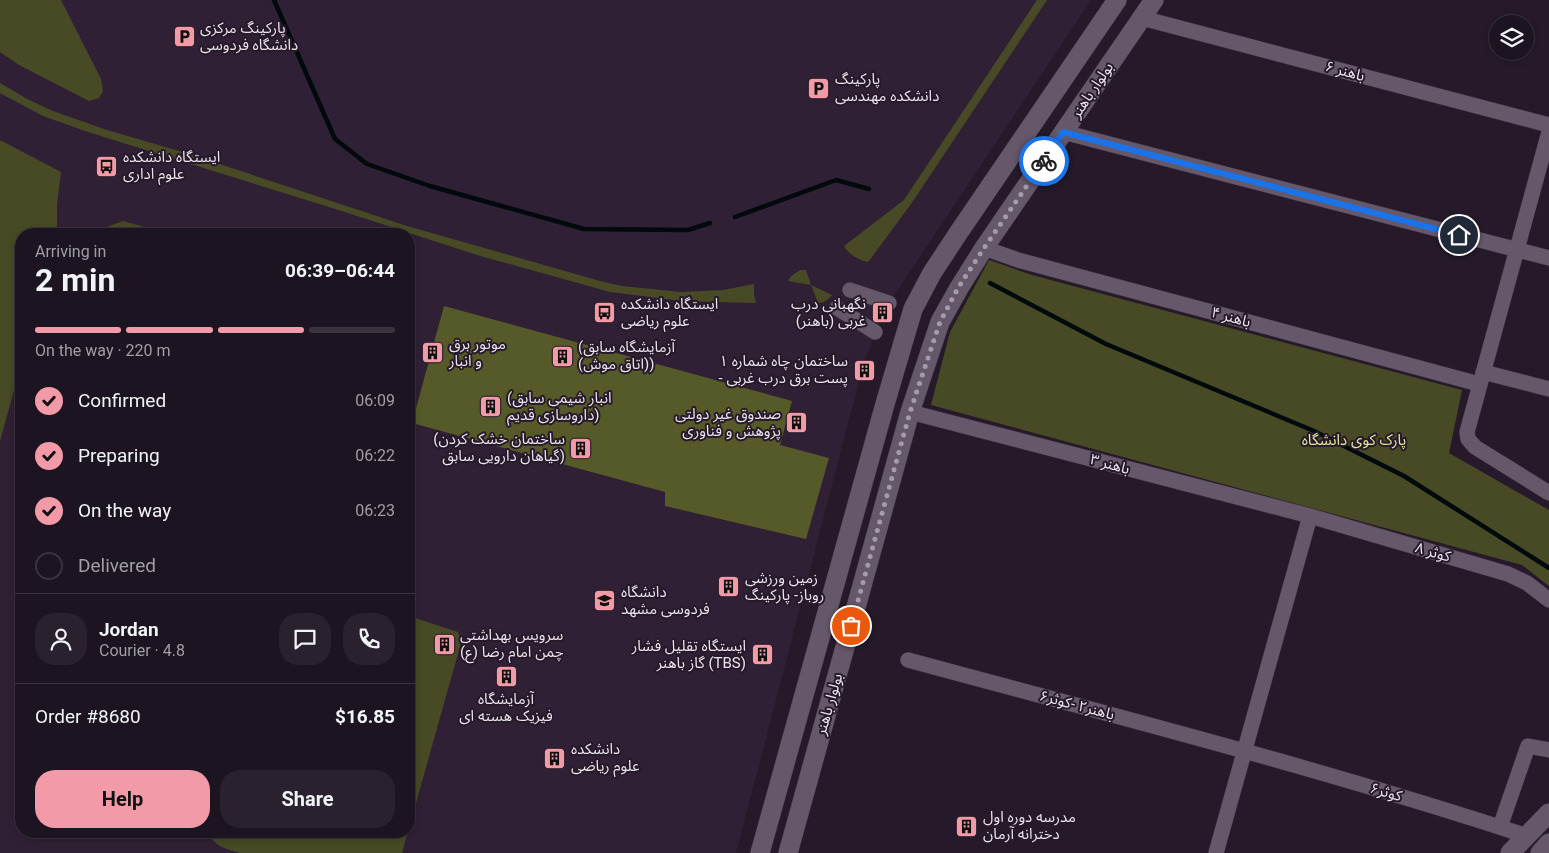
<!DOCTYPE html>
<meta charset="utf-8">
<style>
body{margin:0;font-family:Roboto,"Noto Sans Arabic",sans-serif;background:#29212d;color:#f1f3f6;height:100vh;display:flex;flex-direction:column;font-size:19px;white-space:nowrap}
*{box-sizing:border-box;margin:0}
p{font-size:16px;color:#a09ea5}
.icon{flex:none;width:28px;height:28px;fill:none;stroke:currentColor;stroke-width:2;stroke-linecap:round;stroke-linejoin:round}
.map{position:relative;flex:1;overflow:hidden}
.details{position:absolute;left:15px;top:228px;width:400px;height:610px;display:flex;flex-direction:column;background:#1c1420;border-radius:20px;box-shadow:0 2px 8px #0003,0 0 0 1px #3a333e}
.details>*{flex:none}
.tools{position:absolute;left:1489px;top:15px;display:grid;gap:10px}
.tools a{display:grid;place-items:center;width:45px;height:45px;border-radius:50%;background:#1c1420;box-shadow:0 2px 8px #0003,0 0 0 1px #3a333e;font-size:25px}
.pin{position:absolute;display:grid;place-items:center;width:42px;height:42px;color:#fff;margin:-21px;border:2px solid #fff;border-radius:50%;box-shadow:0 1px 5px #0007}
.courier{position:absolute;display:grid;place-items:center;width:50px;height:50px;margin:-25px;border:4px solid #1a73e8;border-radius:50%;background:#fff;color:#222;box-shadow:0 1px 6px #0007}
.overview em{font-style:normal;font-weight:700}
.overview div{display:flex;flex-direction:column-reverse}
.overview{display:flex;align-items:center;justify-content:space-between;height:85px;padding:0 20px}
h1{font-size:32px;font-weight:700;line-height:38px}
.bar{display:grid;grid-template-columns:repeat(4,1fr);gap:8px 5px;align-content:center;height:60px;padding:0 20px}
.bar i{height:6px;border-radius:4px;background:#3a333e}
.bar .current{background:#f39aa8}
.bar p{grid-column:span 4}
.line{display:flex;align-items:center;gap:12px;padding:0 20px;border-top:1px solid #3a333e}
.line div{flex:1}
.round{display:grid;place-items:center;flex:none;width:52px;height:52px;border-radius:20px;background:#29212d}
ol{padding:0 20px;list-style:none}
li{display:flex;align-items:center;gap:15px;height:55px}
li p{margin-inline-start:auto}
li .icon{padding:5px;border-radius:50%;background:#f39aa8;color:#111;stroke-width:4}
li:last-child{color:#a09ea5}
li i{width:28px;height:28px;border:2px solid #3a333e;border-radius:50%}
.primary-button{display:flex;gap:10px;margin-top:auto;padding:10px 20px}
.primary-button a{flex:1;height:58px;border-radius:20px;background:#f39aa8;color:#111;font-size:20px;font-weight:700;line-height:58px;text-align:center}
.primary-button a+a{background:#29212d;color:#f1f3f6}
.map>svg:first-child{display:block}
.built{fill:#302035;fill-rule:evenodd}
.green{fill:#474a25}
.forest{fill:#565a28}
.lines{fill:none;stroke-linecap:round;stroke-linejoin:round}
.stream{stroke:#00090b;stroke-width:4.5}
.minor-casing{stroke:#3e3642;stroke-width:16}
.tertiary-casing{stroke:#3e3642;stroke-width:20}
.minor{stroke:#66586b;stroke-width:15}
.tertiary{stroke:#66586b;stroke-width:19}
.done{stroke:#a59ca9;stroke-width:5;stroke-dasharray:0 9}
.route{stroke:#1a73e8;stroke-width:6}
.labels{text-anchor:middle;stroke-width:4;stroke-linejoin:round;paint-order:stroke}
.poi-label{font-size:15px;fill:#eae2ed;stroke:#261a2a;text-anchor:start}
.street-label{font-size:15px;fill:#eae2ed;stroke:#261a2a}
.park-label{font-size:15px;fill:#e1e899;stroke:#261a2a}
</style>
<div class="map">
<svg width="1549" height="853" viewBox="0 0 1549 853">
<rect width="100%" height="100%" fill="#261a2a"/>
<path class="built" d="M0,0h1091l-202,303 -14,29 -13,38 -126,483h-736zM21,234h388v597h-388z"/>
<path class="green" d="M0,0h61l40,79 2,12 -4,7 -10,3 -70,-36 -19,-13z
M1037,0h10l-136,204 -42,57 -2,1c-9,-3 -18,-7 -23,-16l60,-46z
M0,83l29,17 24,11 54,19 79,23 221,73 193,55 22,5 59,6 42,-2 31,-6v11l2,8 -74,-2 -72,-9 -133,-37 -132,-43 -257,-80 -45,-16 -43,-23z
M0,140l61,32 -4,32v30h-36v131l-21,76z
M123,221l47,13h-82z
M989,260l43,15 430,115 -13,63 100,57v76l-27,-21 -591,-160 19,-73z
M800,270h6l5,15 21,10c-4,5 -8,8 -14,8l-7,-18 -23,-4 3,-5z
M409,616l49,16 3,11 -52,185z
M408,831l-6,22h-162c-17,-5 -23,-6 -34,-21z"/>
<path class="forest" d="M444,306l348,95 -12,44 49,13 -23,81 -141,-33v-14l-253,-69z"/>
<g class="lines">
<path class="stream" d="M274,0l61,139 32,25 63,22 154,43 104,1 22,-7
M735,217l101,-37 33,9
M990,283l116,61 208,87 90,45 145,92"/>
<defs>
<path id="minor" d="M1142,18l407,107
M1063,132l486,126
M1549,132l-82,300 1,7 7,8 74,46
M984,248l34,12 461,124
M850,290l39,13
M837,308l38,24
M1483,372l66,17
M910,412l400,104 198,58 19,9 22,17
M908,660c207,56 415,109 619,176
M1500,827l28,-81 21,4
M1216,853l94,-337"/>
<path id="tertiary" d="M760,853l125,-449 28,-95 19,-36 27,-41 158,-232
M788,853l122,-441 30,-90 19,-34 25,-40 170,-248
M1510,853l39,-40
M1540,853l9,-10"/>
</defs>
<use href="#minor" class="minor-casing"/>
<use href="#tertiary" class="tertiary-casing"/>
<use href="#minor" class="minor"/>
<use href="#tertiary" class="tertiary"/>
</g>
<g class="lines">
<path class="done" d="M851,626l59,-214 30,-90 18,-34 26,-40 60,-87"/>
<path class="route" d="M1044,161l19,-29 396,103"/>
</g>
<defs>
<symbol id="parking-square" viewBox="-11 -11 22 22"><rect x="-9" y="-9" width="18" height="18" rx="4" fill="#f39aa8" stroke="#261a2a"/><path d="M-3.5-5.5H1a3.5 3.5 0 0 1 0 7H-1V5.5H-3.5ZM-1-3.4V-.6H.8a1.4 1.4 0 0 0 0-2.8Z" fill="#111"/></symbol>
<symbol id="bus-square" viewBox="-11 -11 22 22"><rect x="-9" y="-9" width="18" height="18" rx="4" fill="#f39aa8" stroke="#261a2a"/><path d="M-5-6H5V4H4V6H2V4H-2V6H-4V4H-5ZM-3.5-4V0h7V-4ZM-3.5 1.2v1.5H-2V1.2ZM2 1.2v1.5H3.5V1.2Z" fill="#111"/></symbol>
<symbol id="building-square" viewBox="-11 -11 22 22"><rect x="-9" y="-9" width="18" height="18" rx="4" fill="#f39aa8" stroke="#261a2a"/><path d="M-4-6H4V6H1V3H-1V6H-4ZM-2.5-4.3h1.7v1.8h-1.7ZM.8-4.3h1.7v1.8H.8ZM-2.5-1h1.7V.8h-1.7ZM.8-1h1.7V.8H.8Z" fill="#111"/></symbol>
<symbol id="university-square" viewBox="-11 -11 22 22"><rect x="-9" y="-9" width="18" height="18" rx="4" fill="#f39aa8" stroke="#261a2a"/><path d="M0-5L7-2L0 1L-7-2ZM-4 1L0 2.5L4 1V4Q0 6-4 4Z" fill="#111"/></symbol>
</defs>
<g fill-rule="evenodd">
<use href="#parking-square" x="172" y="24" width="25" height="25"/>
<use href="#parking-square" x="806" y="76" width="25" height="25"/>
<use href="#bus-square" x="94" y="154" width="25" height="25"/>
<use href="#bus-square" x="592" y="300" width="25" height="25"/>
<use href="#building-square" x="870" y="300" width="25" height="25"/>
<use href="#building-square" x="420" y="340" width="25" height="25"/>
<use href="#building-square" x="550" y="344" width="25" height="25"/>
<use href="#building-square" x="852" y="358" width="25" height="25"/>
<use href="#building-square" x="478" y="394" width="25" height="25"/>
<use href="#building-square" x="784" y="410" width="25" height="25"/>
<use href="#building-square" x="568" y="436" width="25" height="25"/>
<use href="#building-square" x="716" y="574" width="25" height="25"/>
<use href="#university-square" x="592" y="588" width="25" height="25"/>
<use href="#building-square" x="432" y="632" width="25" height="25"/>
<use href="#building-square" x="750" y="642" width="25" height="25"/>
<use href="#building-square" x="494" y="664" width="25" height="25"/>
<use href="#building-square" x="542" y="746" width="25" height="25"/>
<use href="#building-square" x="954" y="814" width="25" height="25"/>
</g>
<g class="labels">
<g class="poi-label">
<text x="200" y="33">پارکینگ مرکزی<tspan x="200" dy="17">دانشگاه فردوسی</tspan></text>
<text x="835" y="84">پارکینگ<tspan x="835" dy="17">دانشکده مهندسی</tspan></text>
<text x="123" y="162">ایستگاه دانشکده<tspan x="123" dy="17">علوم اداری</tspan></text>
<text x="621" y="309">ایستگاه دانشکده<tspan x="621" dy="17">علوم ریاضی</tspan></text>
<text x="866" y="309" text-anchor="end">نگهبانی درب<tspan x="866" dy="17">غربی (باهنر)</tspan></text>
<text x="449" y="349">موتور برق<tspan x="449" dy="17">و انبار</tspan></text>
<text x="578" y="352">(آزمایشگاه سابق<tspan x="578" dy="17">(اتاق موش))</tspan></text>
<text x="848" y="366" text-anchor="end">ساختمان چاه شماره ۱<tspan x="848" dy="17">- پست برق درب غربی</tspan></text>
<text x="507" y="403">(انبار شیمی سابق<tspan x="507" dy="17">داروسازی قدیم)</tspan></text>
<text x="781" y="419" text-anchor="end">صندوق غیر دولتی<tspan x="781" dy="17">پژوهش و فناوری</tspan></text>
<text x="565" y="444" text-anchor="end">(ساختمان خشک کردن<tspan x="565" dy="17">گیاهان دارویی سابق)</tspan></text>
<text x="745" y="583">زمین ورزشی<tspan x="745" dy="17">روباز- پارکینگ</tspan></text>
<text x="621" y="597">دانشگاه<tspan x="621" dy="17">فردوسی مشهد</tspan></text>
<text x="460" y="640">سرویس بهداشتی<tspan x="460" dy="17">چمن امام رضا (ع)</tspan></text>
<text x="746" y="651" text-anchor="end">ایستگاه تقلیل فشار<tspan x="746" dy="17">گاز باهنر (TBS)</tspan></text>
<text x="506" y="704" text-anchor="middle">آزمایشگاه<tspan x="506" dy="17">فیزیک هسته ای</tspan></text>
<text x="571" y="754">دانشکده<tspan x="571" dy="17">علوم ریاضی</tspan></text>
<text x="983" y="822">مدرسه دوره اول<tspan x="983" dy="17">دخترانه آرمان</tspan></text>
</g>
<g class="street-label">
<text transform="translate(1345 71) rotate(15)" y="5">باهنر ۶</text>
<text transform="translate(1092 90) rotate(-56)" y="5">بولوار باهنر</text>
<text transform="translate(1231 317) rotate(15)" y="5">باهنر ۴</text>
<text transform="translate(1110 464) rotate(15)" y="5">باهنر ۳</text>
<text transform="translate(1433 552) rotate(16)" y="5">کوثر ۸</text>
<text transform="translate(829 704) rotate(-74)" y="5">بولوار باهنر</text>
<text transform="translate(1077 705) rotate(15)" y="5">باهنر۲ -کوثر۶</text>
<text transform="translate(1386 792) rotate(16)" y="5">کوثر۶</text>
</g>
<g class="park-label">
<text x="1354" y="445">پارک کوی دانشگاه</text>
</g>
</g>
</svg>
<div class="tools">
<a><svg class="icon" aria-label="layers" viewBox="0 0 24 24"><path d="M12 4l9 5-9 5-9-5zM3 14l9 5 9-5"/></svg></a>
</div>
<div class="pin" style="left:851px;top:626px;background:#ea580c"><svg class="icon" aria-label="bag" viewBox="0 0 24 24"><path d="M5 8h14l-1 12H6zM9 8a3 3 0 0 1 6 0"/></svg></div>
<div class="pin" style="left:1459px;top:235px;background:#1f2937"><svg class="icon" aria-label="home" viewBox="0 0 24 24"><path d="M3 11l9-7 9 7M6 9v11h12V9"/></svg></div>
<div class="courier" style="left:1044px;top:161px"><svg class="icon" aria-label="bike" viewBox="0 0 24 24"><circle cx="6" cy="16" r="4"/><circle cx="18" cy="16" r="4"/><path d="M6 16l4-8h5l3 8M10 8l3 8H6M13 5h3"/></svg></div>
<section class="details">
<div class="overview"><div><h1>2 min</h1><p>Arriving in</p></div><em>06:39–06:44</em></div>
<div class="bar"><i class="current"></i><i class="current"></i><i class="current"></i><i></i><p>On the way · 220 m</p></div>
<ol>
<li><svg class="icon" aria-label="check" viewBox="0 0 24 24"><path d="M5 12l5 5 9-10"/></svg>Confirmed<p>06:09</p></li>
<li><svg class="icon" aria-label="check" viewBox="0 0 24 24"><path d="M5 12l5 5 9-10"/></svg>Preparing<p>06:22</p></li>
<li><svg class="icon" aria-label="check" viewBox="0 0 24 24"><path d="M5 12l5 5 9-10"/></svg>On the way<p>06:23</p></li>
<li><i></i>Delivered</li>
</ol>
<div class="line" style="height:90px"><a class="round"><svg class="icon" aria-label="person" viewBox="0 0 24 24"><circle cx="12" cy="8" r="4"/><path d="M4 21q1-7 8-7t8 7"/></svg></a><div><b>Jordan</b><p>Courier · 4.8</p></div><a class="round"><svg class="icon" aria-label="chat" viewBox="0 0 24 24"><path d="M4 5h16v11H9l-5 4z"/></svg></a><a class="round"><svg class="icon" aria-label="phone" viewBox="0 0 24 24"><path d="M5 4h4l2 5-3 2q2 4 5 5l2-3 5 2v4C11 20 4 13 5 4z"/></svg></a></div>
<div class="line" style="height:65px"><div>Order #8680</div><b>$16.85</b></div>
<div class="primary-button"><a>Help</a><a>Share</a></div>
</section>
</div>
